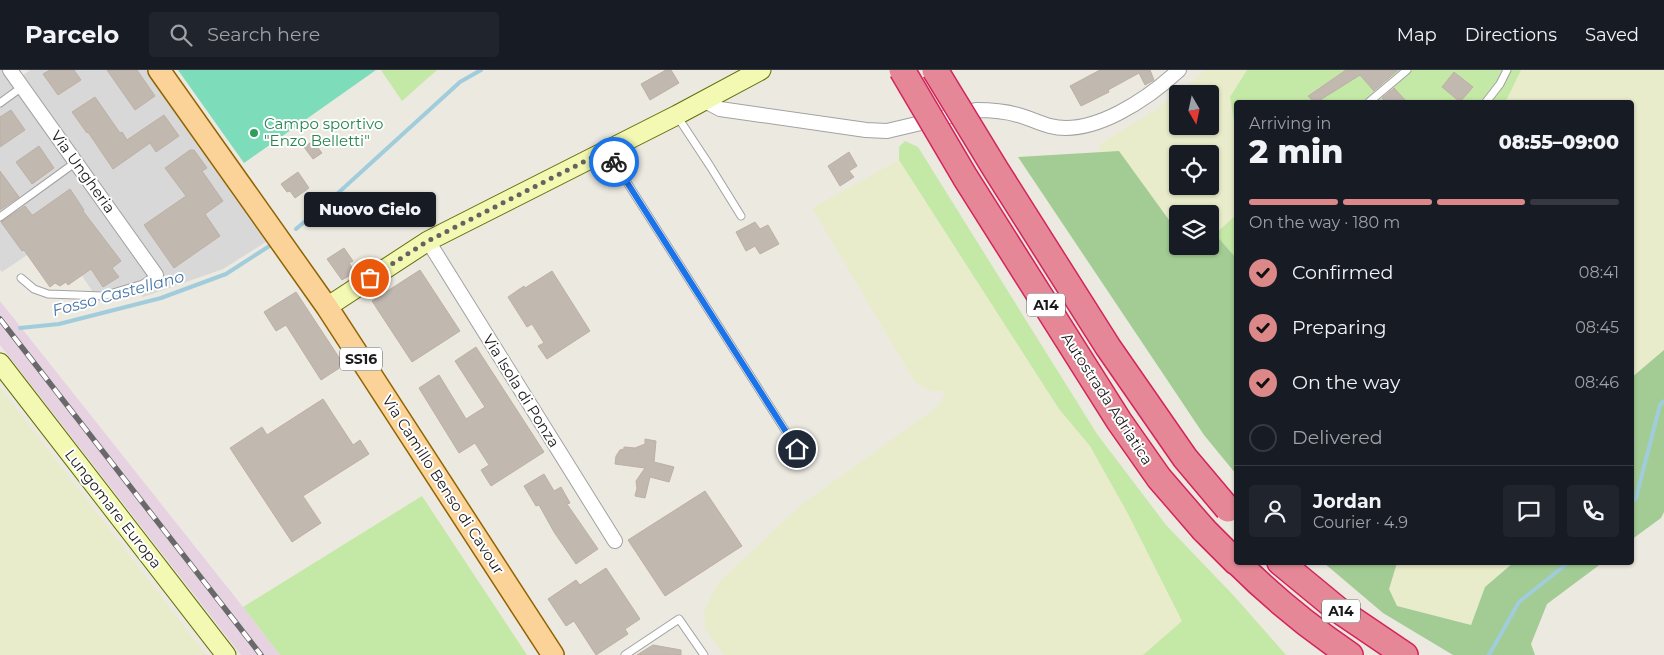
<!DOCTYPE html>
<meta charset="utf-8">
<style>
body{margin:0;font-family:Montserrat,sans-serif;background:#20242c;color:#f1f3f6;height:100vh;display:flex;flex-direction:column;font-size:19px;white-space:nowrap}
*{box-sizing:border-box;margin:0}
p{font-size:16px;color:#9ea1a6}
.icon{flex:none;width:28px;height:28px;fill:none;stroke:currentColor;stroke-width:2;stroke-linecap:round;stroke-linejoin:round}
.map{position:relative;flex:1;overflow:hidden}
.side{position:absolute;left:1234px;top:30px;width:400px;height:465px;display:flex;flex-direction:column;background:#171b24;border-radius:5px;box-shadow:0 1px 4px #0004}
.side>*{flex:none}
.needle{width:32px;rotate:171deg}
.buttons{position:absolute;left:1169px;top:15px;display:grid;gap:10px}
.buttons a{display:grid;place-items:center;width:50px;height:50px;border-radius:5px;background:#171b24;box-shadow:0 1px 4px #0004;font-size:25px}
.pin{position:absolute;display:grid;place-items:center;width:42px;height:42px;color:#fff;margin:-21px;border:2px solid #fff;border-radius:50%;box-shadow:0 1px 5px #0007}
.courier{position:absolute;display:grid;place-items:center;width:50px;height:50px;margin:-25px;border:4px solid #1a73e8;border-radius:50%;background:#fff;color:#222;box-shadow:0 1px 6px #0007}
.bubble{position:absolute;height:35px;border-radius:5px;background:#171b24;box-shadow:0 1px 4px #0004;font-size:16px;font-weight:800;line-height:35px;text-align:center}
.headline em{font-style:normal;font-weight:800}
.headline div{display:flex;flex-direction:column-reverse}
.headline{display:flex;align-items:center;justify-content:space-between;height:85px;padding:0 15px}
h1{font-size:32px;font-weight:800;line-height:38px}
.bar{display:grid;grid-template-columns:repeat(4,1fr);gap:8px 5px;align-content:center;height:60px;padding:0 15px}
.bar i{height:6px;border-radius:4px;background:#363941}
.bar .current{background:#d88}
.bar p{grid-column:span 4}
.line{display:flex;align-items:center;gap:12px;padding:0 15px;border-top:1px solid #363941}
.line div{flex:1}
.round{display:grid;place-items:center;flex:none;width:52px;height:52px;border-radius:5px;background:#20242c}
ol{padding:0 15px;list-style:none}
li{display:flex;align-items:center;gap:15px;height:55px}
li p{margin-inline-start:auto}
li .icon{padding:5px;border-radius:50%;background:#d88;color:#111;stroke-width:4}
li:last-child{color:#9ea1a6}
li i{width:28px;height:28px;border:2px solid #363941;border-radius:50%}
header{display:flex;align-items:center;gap:30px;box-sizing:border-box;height:70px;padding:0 25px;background:#171b24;border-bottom:1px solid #363941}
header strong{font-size:24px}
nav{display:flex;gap:28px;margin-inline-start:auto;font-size:18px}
.search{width:350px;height:45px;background:#20242c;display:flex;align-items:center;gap:12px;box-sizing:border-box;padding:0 18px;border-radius:5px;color:#9ea1a6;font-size:19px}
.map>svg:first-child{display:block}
.residential{fill:#d9d8d8}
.industrial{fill:#e6d2e1}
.farmland{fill:#e9ecca;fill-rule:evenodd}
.grass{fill:#c4e8a5;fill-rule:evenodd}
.forest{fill:#a3cc94}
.pitch{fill:#7ddcba}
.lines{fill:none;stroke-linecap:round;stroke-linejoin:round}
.stream{stroke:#a0ccdb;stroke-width:4}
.building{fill:#c1b8b0;stroke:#beafa3}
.lane-casing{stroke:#a2a2a2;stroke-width:9}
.street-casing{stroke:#a2a2a2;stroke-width:16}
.secondary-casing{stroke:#606e05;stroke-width:21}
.primary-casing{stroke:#906401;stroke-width:24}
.highway-casing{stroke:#d3245c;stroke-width:28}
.lane{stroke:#fff;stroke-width:7}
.street{stroke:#fff;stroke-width:14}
.secondary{stroke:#f3f8b2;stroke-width:19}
.primary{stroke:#fbd297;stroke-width:21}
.highway{stroke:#e58796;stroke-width:25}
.rail-casing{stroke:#696969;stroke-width:5.5}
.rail{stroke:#fff;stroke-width:4;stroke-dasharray:11;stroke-linecap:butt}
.highway-bridge-casing{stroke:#d3245c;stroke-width:28;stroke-linecap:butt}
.highway-bridge{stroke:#e58796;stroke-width:25}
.done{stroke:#646360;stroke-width:5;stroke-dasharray:0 9}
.route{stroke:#1a73e8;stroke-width:6}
.leisure-dot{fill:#2e9e5b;stroke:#fff;stroke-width:2}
.labels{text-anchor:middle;stroke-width:4;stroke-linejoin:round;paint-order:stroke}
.shield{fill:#fff;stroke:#5f5f5f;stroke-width:1}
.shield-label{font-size:14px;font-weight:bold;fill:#1b1b1b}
.leisure-label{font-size:15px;fill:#27864d;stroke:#fff;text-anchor:start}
.street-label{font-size:15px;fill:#1b1b1b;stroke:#fff}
.water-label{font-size:16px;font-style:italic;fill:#4976a8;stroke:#fff}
</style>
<header>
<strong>Parcelo</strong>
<div class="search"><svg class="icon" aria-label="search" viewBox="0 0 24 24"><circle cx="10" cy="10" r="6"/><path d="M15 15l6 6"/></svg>Search here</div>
<nav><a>Map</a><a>Directions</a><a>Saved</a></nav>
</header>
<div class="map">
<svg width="1664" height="585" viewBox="0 0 1664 585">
<rect width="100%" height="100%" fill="#ece9e0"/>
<path class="residential" d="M0,0h10l7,10 13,-10h118l121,170 -46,29 -80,28 -8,-14 -15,5 -27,4 -38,-56 -53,36 -2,-2z"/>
<path class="industrial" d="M0,231l243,306 37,48h-39l-241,-310z"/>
<path class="farmland" d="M1206,0h41l-17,27 6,36v82l-26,23v-24h-32l-1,17 -58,-80 -19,1v-8l57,-35zM1178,24h32v32h-32zM1178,84h32v32h-32z
M1521,0h143v280l-33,28v-276h-127l3,-3z
M899,90l160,249 31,37 37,66 55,109 -39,34h-419l-18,-25 -2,-20 14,-27 83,-78 136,-98 8,-13v-3h-11l-11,-4 -8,-5 -103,-174z
M0,318l133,172 73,95h-206z
M1397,493h116l-28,24 -14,38 -74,-19 -8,-17z"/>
<path class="grass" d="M381,0h56l-35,31z
M1247,0h99l-38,25 6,7h-78v31l-6,-36z
M1377,0h3l9,9 9,-9h123l-14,29 -3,3h-97l-15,-15 -11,11 4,4h-68l43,-27 15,17 12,-11zM1455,2l17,15 -12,15 -18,-15z
M905,71l13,6 179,287 69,91 68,71 52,59h-143l39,-34 -55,-109 -37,-66 -31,-37 -160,-249v-13z
M1236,145v43l-21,-24z
M422,426l105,159h-247l-37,-48z"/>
<path class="forest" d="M1119,81l58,80 1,15h10l5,6 7,-6h10v-8l5,-4 21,24v216l-32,-39 -186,-278z
M1664,280v162l-3,6 -30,22v-162z
M1324,493h73l-8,26 8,17 74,19 14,-38 28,-24h89l-55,41 -16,40 4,11h-82l-70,-42z"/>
<path class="pitch" d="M178,0h198l-132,93z"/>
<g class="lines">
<path class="stream" d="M296,159l41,-35 123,-112 21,-12
M20,258l39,-4 102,-26 65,-24 45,-29
M1631,433l5,-5 24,-93 4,-4
M1489,585l30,-53 50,-40"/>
</g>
<path class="building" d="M50,0h24l7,10 -23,15 -15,-21z
M107,0h30l18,26 -20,14z
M666,0h5l8,13 -29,17 -9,-16z
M1100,0h50l4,10 -9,5 -6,-12 -31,17 1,2 -28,14 -11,-20z
M1346,0h52l-24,21 -14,-16 -43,27h-3l-6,-6z
M1454,2l19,15 -13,15 -18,-15z
M1394,18l13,14h-22l-3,-4z
M95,27l25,36 2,-1 5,8 37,-25 15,21 -23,16 -6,-9 -37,26 -25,-37 -1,1 -15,-21z
M11,40l14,20 -25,17v-30z
M313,71l9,12 -9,6 -9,-12z
M39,76l15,22 -22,16 -16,-22z
M190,80h4l13,18 -5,3 21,30 -18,13 15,22 -46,32 -30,-43 42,-29 -21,-28z
M849,82l8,14 -8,5 5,6 -14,9 -12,-20z
M0,101l19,26 -19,13z
M298,102l11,16 -14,10 -5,-7 -3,1 -6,-8z
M70,119l14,21 -1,1 38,50 -9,7 7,9 -16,10 -12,-18 -23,16 -2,-3 -6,4 -5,-3 -5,4 -26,-37 -2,1 -21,-29 24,-16 7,9h1z
M755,152l5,7 8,-4 11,19 -19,10 -5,-8 -9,5 -10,-19z
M344,178l9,13 -4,2 6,9 -13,8 -15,-21z
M420,200l40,61 -48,31 -40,-61z
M552,201l38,60 -43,28 -9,-13 6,-3 -12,-19 -5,3 -19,-30 16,-11 1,2z
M296,222l48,73 -23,15 -35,-55 -10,6 -12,-19z
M476,277l68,105 -53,34 -10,-16 8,-5 -14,-22 -16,10 -40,-65 20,-13 27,44 19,-12 -30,-46z
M323,329l30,46 7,-5 9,14 -66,42 18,27 -29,19 -62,-94 32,-21 5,8z
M645,369l11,2 -2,21 20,5 -5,15 -19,-5 -5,21 -10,-2 2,-8 -1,-7 9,-13 -30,-4 1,-8 4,-6 4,-1v-2l11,1 10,-4z
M544,404l10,17 7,-4 9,16 -3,1 31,45 -22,15 -22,-32 -15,-27 -3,1 -12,-20z
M705,421l37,55 -77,50 -37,-56z
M606,498l34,51 -15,10 3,5 -32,21 -22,-34 -8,5 -18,-27 28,-19 4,5z
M653,575l28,5v5h-44z"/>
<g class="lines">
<defs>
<path id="lane" d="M1369,32l38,-32
M1486,32l14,-18 7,-14
M0,33l22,-16
M677,46l33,50 31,50
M607,81l190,298
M0,147l76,-55
M21,208l13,11 14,5 55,2 40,-12 13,-9
M625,585l54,-36 25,36"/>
<path id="street" d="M10,0l146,205
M705,31l15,8 146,21 21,1 89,-21c14,0 29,1 42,5 11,3 21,8 32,11 43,11 99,-28 129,-56
M428,171l187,300"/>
<path id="secondary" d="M327,237l101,-66 249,-126 84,-45
M0,293l226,292"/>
<path id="primary" d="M159,0l168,237 226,348"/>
<path id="highway" d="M1204,460l32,32
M1237,492c34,34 73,66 113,93
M1280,492l57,47 68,46"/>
</defs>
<use href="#lane" class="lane-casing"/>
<use href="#street" class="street-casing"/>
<use href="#secondary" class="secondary-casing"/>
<use href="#primary" class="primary-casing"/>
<use href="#highway" class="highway-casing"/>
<use href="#lane" class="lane"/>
<use href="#street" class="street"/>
<use href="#secondary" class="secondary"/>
<use href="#primary" class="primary"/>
<use href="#highway" class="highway"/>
<defs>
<path id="rail" d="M0,249l261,336"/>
</defs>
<use href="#rail" class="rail-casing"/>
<use href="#rail" class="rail"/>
<defs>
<path id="highway-bridge" d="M902,0l63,107 154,244 40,57 45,52
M935,0l61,100 112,177 77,111 43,51"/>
</defs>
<use href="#highway-bridge" class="highway-bridge-casing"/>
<use href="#highway-bridge" class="highway-bridge"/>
</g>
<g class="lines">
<path class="done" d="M370,208l58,-37 179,-91 7,12"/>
<path class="route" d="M614,92l183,287"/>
</g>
<circle class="leisure-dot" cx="254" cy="63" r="5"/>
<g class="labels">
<g class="shield">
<rect x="1027" y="223.5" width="38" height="23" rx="4"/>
<rect x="340" y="277.5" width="42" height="23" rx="4"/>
<rect x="1322" y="529.5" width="38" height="23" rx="4"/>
</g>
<g class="shield-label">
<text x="1046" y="240">A14</text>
<text x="361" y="294">SS16</text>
<text x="1341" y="546">A14</text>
</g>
<g class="leisure-label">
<text x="264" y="59">Campo sportivo<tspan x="264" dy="17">"Enzo Belletti"</tspan></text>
</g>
<g class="street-label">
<text transform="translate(83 102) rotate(54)" y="5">Via Ungheria</text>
<text transform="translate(521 321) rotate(58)" y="5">Via Isola di Ponza</text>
<text transform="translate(1107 329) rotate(57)" y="5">Autostrada Adriatica</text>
<text transform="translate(443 415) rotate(57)" y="5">Via Camillo Benso di Cavour</text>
<text transform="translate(113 439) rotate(52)" y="5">Lungomare Europa</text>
</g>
<g class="water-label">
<text transform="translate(118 223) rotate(-15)" y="6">Fosso Castellano</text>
</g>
</g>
</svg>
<div class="buttons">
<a><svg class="needle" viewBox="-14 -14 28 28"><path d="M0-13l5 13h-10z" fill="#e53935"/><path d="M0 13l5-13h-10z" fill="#9ea1a6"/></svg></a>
<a><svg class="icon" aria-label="locate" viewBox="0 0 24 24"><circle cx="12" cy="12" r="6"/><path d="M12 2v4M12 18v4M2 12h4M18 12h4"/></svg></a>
<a><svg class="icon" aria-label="layers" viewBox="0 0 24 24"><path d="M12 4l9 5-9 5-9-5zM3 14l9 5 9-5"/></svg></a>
</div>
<div class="pin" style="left:370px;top:208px;background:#ea580c"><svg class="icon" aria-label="bag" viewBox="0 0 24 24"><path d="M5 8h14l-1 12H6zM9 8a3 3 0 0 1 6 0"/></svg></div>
<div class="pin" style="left:797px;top:379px;background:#1f2937"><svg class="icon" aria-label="home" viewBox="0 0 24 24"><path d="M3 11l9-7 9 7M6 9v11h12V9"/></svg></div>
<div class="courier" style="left:614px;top:92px"><svg class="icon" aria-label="bike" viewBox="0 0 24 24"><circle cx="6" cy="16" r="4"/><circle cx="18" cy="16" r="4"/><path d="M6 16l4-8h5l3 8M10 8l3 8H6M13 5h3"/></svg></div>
<div class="bubble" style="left:304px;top:122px;width:132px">Nuovo Cielo</div>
<section class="side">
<div class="headline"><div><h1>2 min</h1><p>Arriving in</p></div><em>08:55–09:00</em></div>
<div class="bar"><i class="current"></i><i class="current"></i><i class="current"></i><i></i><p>On the way · 180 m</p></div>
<ol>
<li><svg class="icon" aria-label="check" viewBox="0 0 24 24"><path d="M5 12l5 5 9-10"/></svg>Confirmed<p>08:41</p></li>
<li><svg class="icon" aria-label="check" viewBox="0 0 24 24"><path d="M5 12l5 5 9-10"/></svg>Preparing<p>08:45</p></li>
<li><svg class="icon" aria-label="check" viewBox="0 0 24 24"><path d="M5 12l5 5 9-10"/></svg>On the way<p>08:46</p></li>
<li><i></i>Delivered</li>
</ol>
<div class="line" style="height:90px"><a class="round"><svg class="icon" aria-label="person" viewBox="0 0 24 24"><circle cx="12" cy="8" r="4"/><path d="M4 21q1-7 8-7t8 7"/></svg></a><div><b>Jordan</b><p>Courier · 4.9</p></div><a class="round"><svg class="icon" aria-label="chat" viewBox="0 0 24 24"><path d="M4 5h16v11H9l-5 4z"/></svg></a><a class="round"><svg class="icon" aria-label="phone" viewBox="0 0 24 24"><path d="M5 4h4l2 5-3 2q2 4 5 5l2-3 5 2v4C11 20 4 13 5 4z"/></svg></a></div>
</section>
</div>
